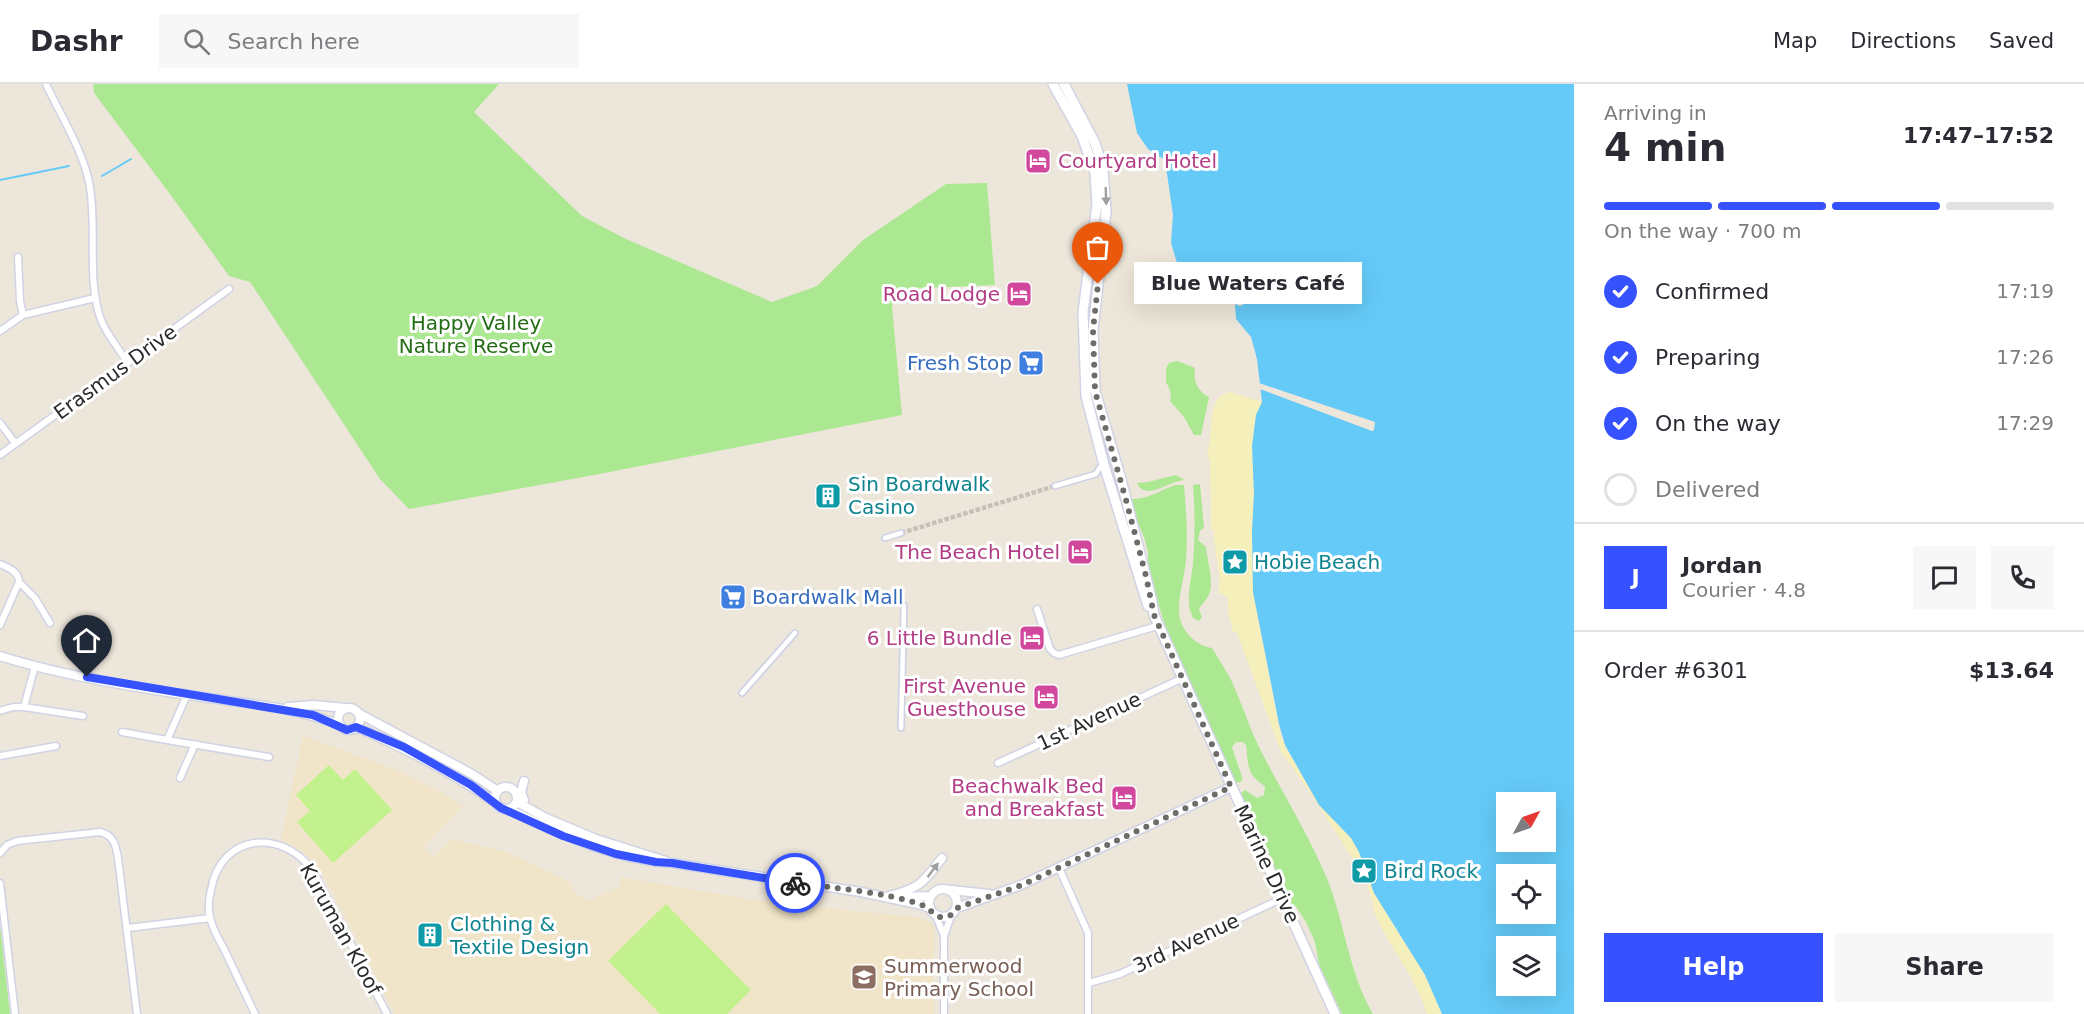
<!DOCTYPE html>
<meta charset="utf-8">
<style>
body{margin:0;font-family:"DejaVu Sans",sans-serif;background:#f7f7f7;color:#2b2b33;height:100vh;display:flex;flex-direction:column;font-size:22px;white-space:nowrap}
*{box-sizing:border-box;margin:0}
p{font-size:20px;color:#7c7c81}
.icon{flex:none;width:33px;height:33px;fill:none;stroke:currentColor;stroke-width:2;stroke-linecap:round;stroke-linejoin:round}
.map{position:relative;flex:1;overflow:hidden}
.side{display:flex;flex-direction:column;background:#fff;width:510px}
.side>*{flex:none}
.needle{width:39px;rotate:50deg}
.buttons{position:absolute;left:1496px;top:708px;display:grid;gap:12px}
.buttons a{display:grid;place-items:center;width:60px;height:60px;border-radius:0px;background:#fff;box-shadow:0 6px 24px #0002;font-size:30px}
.pin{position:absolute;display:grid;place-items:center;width:51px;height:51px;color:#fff;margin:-62px -26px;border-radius:50% 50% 50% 0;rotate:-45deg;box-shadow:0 0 6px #0007}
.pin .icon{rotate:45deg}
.courier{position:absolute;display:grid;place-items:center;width:60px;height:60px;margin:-30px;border:4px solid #3652ff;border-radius:50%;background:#fff;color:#222;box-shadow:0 2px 8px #0007}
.bubble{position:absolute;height:42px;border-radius:0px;background:#fff;box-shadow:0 6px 24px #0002;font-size:20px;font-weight:700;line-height:42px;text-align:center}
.summary em{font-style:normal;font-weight:700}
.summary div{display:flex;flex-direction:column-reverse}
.summary{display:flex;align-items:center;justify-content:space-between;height:102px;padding:0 30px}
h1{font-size:39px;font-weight:700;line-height:45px}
.bar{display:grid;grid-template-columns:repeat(4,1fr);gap:9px 6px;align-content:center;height:72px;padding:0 30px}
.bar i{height:8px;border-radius:4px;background:#e1e1e2}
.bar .current{background:#3652ff}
.bar p{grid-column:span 4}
.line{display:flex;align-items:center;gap:15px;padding:0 30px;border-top:2px solid #e1e1e2}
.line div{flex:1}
.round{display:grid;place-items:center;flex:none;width:63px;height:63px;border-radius:0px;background:#f7f7f7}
ol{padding:0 30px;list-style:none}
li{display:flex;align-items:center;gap:18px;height:66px}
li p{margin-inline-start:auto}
li .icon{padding:6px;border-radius:50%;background:#3652ff;color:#fff;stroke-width:4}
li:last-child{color:#7c7c81}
li i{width:33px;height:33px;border:3px solid #e1e1e2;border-radius:50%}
.button{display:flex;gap:12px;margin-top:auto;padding:12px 30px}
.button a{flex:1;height:69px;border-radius:0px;background:#3652ff;color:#fff;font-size:24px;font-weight:700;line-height:69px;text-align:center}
.button a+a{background:#f7f7f7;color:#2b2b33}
header{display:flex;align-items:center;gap:36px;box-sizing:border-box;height:84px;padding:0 30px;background:#fff;border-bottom:2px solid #e1e1e2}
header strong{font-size:28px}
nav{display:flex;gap:33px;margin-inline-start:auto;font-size:21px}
.search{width:420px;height:54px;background:#f7f7f7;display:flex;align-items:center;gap:15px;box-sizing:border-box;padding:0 21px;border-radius:0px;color:#7c7c81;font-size:22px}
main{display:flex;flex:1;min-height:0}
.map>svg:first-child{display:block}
.education{fill:#f0e5c8}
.green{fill:#ace892}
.sand{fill:#f5efbb}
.pitch{fill:#c2f18d}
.water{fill:#65caf8;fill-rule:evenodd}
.pier{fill:#ede6da}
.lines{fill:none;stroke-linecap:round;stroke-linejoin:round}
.stream{stroke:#65caf8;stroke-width:2}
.pedestrian-tunnel{stroke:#c6c0b7;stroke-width:4.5;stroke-dasharray:4.5 2;stroke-linecap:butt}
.pedestrian-casing{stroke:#d0d3e4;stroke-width:8}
.minor-casing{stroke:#d0d3e4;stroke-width:9}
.tertiary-casing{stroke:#d0d3e4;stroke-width:11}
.secondary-casing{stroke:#d0d3e4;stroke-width:12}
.pedestrian{stroke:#fff;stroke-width:4.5}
.minor{stroke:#fff;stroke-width:6}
.tertiary{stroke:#fff;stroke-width:8}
.secondary{stroke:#fff;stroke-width:9}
.oneway{fill:#9f9f9f}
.done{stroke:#6e6c68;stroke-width:6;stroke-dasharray:0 10.8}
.route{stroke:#3652ff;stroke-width:8}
.labels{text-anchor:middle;stroke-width:6;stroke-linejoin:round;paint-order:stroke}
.hotel-label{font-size:20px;fill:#b23c85;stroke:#fff;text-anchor:end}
.park-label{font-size:20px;fill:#226d14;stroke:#fff}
.shop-label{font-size:20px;fill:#366cbe;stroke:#fff;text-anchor:end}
.street-label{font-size:20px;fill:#2a2a2a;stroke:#fff}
.culture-label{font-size:20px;fill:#0d838f;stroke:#fff;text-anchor:start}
.education-label{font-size:20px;fill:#785e54;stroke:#fff;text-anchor:start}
</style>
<header>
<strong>Dashr</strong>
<div class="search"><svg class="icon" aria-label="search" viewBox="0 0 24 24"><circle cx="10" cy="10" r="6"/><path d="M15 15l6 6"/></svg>Search here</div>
<nav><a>Map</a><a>Directions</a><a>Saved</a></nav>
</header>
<main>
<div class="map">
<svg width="1574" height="930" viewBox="0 0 1574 930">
<rect width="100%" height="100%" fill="#ede6da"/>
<path class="education" d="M303,652l89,32 52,26 19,12 -39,41 9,10 19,-18 54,13 63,29 6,12 14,8 30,-14 1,-10 146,25 149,15 15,5 4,4v88h-539l-72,-140 -17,-19 -25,-16z"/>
<path class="green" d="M93,0h406l-25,28 108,104 44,23 146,63 45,-16 46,-46 83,-56 41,-1 8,102 -91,4 -8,7 -4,11 10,108 -308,60 -185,34 -29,-30 -130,-197 -21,-6 -59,-82 -76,-101z
M1177,277l18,7c-2,13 2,23 14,29l-8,38h-7l-10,-18 -14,-16c2,-5 0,-14 -4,-18v-14l3,-6z
M1176,391l8,5c-16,1 -38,22 -47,3l11,-1z
M1200,400l4,44 -4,3 -2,9 8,7c1,14 10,38 1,51 -3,5 -6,6 -8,12l3,7 -3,4 -6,-3c-9,-17 -1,-37 0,-56 2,-25 2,-51 0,-77z
M1175,401h9c2,24 4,50 2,74 -1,19 -10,41 -6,60 4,15 18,27 32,29 7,12 15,23 21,36 10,23 18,48 30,71 22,42 47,82 65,126 17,44 21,92 45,133h-31l-23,-50 -4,-22 -9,-20 -11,-17 -2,1 -6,-11 -44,-95 -2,-7 4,-3 12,8 7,-3 1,-8c-2,-3 -6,-4 -8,-7 -11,-9 -9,-23 -11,-35l-3,-3h-7l-4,5 10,30v4l-7,3 -68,-152 -19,-62v-18l-4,-15 -17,-38c19,2 31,-8 48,-14z
M0,842l10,88h-10z"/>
<path class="sand" d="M1230,308l32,10 -6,13 -4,31 2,47 -2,39 1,60 28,144 8,17 30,52 32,33 8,14 15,41 51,82 17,39h-15c-10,-34 -33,-61 -49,-93 -7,-14 -6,-30 -14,-45l-57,-88 -26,-36 -44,-119 -4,-1 -5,-20v-14l-10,-6c5,-20 -5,-40 -4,-61l-3,-2 -1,-68 -3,-9c8,-19 -3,-54 23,-60z"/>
<path class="pitch" d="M329,681l14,15 12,-11 37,41 -59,53 -36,-41 13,-11 -14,-16z
M666,820l85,86 -24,24h-67l-52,-53z"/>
<path class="water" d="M1127,0h447v930h-132l-17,-39 -51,-82 -15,-41 -8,-14 -32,-33 -34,-60 -6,-21 -26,-132 -1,-60 2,-39 -2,-47 4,-31 6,-13 -5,-43 -6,-22 -15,-18 -1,-15 5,2 4,-2c0,-13 -2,-23 -10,-34h-16l-13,11h-6l-11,-5 -10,-10 -7,-23 2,-28 -8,-55 -17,-11 -11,-16zM1506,718h39v40h-39zM1506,790h39v40h-39zM1506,862h39v40h-39z"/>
<path class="pier" d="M1256,298l119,40 -1,8 -2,1 -115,-43z"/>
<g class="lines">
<path class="stream" d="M102,92l29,-17
M0,96l69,-14"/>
<path class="pedestrian-tunnel" d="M901,449l154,-47"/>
<defs>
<path id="pedestrian" d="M1055,402l41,-12 4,-7 4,-2
M885,454l16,-5
M742,609l53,-60
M901,644l3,-122"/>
<path id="minor" d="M46,0c14,30 36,65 43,98 9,44 -3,97 12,138 6,15 18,29 27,43
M18,173l2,44 3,14
M0,247l23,-16 72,-17
M0,339l15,20
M0,371l229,-166
M19,498l16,16 15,25
M1037,525l13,40 4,4 5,2 98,-29
M0,541l19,-43c0,-10 -10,-14 -19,-18
M187,611l-20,45 102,17
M24,623l59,9
M0,627l13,-4h11l11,-41
M122,648l45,8
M0,672l56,-10
M998,679l183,-84
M180,694l15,-34
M0,769l7,-8 10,-4 83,-9c14,3 16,14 18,26l19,156
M1059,784l29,65v81
M0,799l15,131
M936,832l8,20
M128,844l82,-10
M1089,899l31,-9 163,-76
M255,930c-10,-21 -20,-42 -30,-63 -5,-10 -13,-22 -15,-34 -2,-8 -1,-19 1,-27 10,-57 71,-62 102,-19l74,143
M944,930v-78l7,-20"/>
<path id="tertiary" d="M0,572c60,19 125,30 188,39 51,8 103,11 152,30
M288,623l26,-2 31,3
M338 635a11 11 0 1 1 22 0a11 11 0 1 1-22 0Z
M358,629l114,61 26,17
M356,643c49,21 96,45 140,76
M495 714a11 11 0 1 1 22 0a11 11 0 1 1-22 0Z
M524,716l-3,-8 3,-11
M517,718l29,16 50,21 70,22
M508,725c52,24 104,51 164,54l189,29 61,13 8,3
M929 819a14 14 0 1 1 28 0a14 14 0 1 1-28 0Z
M951,806l38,4
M889,812c31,-8 34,-13 53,-38
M902,813l28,-1
M957,824l64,-23 210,-98"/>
<path id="secondary" d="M1053,0l29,52 13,37 2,31 -14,108 3,84 18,69 44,141
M1064,0l31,59 8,26 3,43 -13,118 2,61 26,88 31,122 2,14 181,399"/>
</defs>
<use href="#pedestrian" class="pedestrian-casing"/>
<use href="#minor" class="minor-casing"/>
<use href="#tertiary" class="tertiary-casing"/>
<use href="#secondary" class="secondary-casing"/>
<use href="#pedestrian" class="pedestrian"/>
<use href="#minor" class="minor"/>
<use href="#tertiary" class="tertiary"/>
<use href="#secondary" class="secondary"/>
</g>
<defs><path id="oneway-solid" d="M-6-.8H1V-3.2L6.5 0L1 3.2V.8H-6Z" transform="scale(1.5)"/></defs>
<g class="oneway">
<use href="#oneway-solid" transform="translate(1106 112) rotate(88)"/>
<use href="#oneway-solid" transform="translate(933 786) rotate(-53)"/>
</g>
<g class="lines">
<path class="done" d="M795,799c39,5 90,9 127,22 7,2 9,7 14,11 9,3 17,0 21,-8l65,-23 209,-98 -77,-172 -8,-39 -20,-76 -31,-109 -2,-61 5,-46"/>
<path class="route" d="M87,593l226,38 34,15 9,-3 48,20 67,38 30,23 62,28 53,18 40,8 16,1 123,20"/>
</g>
<defs>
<symbol id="hotel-square" viewBox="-11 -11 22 22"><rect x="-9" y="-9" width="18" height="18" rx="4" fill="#d1479c" stroke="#fff"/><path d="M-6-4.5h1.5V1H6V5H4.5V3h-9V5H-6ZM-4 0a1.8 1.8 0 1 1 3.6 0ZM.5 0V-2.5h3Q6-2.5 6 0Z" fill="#fff"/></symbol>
<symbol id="supermarket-square" viewBox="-11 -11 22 22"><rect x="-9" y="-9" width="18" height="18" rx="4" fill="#3f7fe0" stroke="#fff"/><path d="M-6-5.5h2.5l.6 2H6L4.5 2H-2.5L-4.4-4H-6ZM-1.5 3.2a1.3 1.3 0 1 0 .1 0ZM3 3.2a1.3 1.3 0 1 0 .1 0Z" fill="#fff"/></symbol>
<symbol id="building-square" viewBox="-11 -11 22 22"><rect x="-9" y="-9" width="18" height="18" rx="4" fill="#0f9aa8" stroke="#fff"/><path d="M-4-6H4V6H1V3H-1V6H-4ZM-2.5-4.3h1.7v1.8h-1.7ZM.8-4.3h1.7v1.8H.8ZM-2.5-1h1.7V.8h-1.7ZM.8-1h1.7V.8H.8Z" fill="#fff"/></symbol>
<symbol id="sight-square" viewBox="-11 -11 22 22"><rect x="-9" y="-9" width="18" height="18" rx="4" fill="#0f9aa8" stroke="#fff"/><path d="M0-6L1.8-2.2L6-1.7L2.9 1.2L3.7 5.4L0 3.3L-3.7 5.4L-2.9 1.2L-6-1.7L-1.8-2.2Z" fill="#fff"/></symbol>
<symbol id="school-square" viewBox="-11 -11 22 22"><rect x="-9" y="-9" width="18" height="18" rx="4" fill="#8d6e63" stroke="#fff"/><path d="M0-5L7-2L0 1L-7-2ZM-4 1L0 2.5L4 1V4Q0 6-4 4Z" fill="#fff"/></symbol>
</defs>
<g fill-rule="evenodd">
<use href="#hotel-square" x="1023" y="62" width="30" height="30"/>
<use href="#hotel-square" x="1004" y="195" width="30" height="30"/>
<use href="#supermarket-square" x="1016" y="264" width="30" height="30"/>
<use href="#building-square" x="813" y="397" width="30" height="30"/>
<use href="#hotel-square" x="1065" y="453" width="30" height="30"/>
<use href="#sight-square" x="1220" y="463" width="30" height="30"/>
<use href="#supermarket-square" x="718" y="498" width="30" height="30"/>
<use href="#hotel-square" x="1017" y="539" width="30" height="30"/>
<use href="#hotel-square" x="1031" y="598" width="30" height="30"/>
<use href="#hotel-square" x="1109" y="699" width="30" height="30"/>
<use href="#sight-square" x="1349" y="772" width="30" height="30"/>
<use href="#building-square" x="415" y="836" width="30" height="30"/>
<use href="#school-square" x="849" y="878" width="30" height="30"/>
</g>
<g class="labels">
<g class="hotel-label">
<text x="1058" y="84" text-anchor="start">Courtyard Hotel</text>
<text x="1000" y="217">Road Lodge</text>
<text x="1060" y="475">The Beach Hotel</text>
<text x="1012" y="561">6 Little Bundle</text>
<text x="1026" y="609">First Avenue<tspan x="1026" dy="23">Guesthouse</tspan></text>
<text x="1104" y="709">Beachwalk Bed<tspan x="1104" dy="23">and Breakfast</tspan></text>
</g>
<g class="park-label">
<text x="476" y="246">Happy Valley<tspan x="476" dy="23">Nature Reserve</tspan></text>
</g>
<g class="shop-label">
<text x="1012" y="286">Fresh Stop</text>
<text x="752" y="520" text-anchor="start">Boardwalk Mall</text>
</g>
<g class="street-label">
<text transform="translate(115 288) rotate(-36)" y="7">Erasmus Drive</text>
<text transform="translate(1089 637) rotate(-25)" y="7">1st Avenue</text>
<text transform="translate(1267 780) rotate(65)" y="7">Marine Drive</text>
<text transform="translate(341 845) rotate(61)" y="7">Kuruman Kloof</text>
<text transform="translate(1186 859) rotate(-25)" y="7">3rd Avenue</text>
</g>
<g class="culture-label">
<text x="848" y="407">Sin Boardwalk<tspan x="848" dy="23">Casino</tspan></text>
<text x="1254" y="485">Hobie Beach</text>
<text x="1384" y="794">Bird Rock</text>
<text x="450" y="847">Clothing &amp;<tspan x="450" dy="23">Textile Design</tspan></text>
</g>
<g class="education-label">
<text x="884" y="889">Summerwood<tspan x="884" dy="23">Primary School</tspan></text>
</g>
</g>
</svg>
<div class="buttons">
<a><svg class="needle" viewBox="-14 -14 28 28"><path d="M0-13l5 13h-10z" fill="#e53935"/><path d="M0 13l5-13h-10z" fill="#7c7c81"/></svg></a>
<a><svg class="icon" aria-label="locate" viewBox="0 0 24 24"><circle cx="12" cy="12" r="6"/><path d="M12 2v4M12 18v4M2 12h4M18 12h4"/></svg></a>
<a><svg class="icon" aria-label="layers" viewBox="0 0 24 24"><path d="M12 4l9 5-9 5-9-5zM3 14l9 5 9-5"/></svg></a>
</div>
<div class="pin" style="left:1098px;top:200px;background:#ea580c"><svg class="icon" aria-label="bag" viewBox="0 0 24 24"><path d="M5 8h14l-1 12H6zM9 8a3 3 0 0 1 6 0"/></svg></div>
<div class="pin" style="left:87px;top:593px;background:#1f2937"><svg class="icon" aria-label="home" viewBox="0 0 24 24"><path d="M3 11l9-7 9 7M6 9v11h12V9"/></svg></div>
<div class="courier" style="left:795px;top:799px"><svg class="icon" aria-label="bike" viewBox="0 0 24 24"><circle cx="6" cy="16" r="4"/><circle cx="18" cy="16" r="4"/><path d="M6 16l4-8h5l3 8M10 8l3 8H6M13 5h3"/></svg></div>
<div class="bubble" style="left:1134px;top:178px;width:228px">Blue Waters Café</div>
</div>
<section class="side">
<div class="summary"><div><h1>4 min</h1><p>Arriving in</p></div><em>17:47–17:52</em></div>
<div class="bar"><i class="current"></i><i class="current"></i><i class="current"></i><i></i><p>On the way · 700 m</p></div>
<ol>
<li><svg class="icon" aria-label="check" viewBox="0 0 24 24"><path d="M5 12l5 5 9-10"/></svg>Confirmed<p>17:19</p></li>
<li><svg class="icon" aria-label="check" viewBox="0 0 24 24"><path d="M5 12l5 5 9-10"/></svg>Preparing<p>17:26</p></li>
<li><svg class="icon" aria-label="check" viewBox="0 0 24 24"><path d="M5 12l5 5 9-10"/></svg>On the way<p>17:29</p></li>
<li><i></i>Delivered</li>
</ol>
<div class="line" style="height:108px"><b class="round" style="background:#3652ff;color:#fff">J</b><div><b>Jordan</b><p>Courier · 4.8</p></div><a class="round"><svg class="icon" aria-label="chat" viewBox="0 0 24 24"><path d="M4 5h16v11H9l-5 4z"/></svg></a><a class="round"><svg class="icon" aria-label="phone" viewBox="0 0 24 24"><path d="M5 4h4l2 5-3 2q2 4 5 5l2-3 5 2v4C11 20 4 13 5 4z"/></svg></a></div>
<div class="line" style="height:78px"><div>Order #6301</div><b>$13.64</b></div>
<div class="button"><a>Help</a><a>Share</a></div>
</section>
</main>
